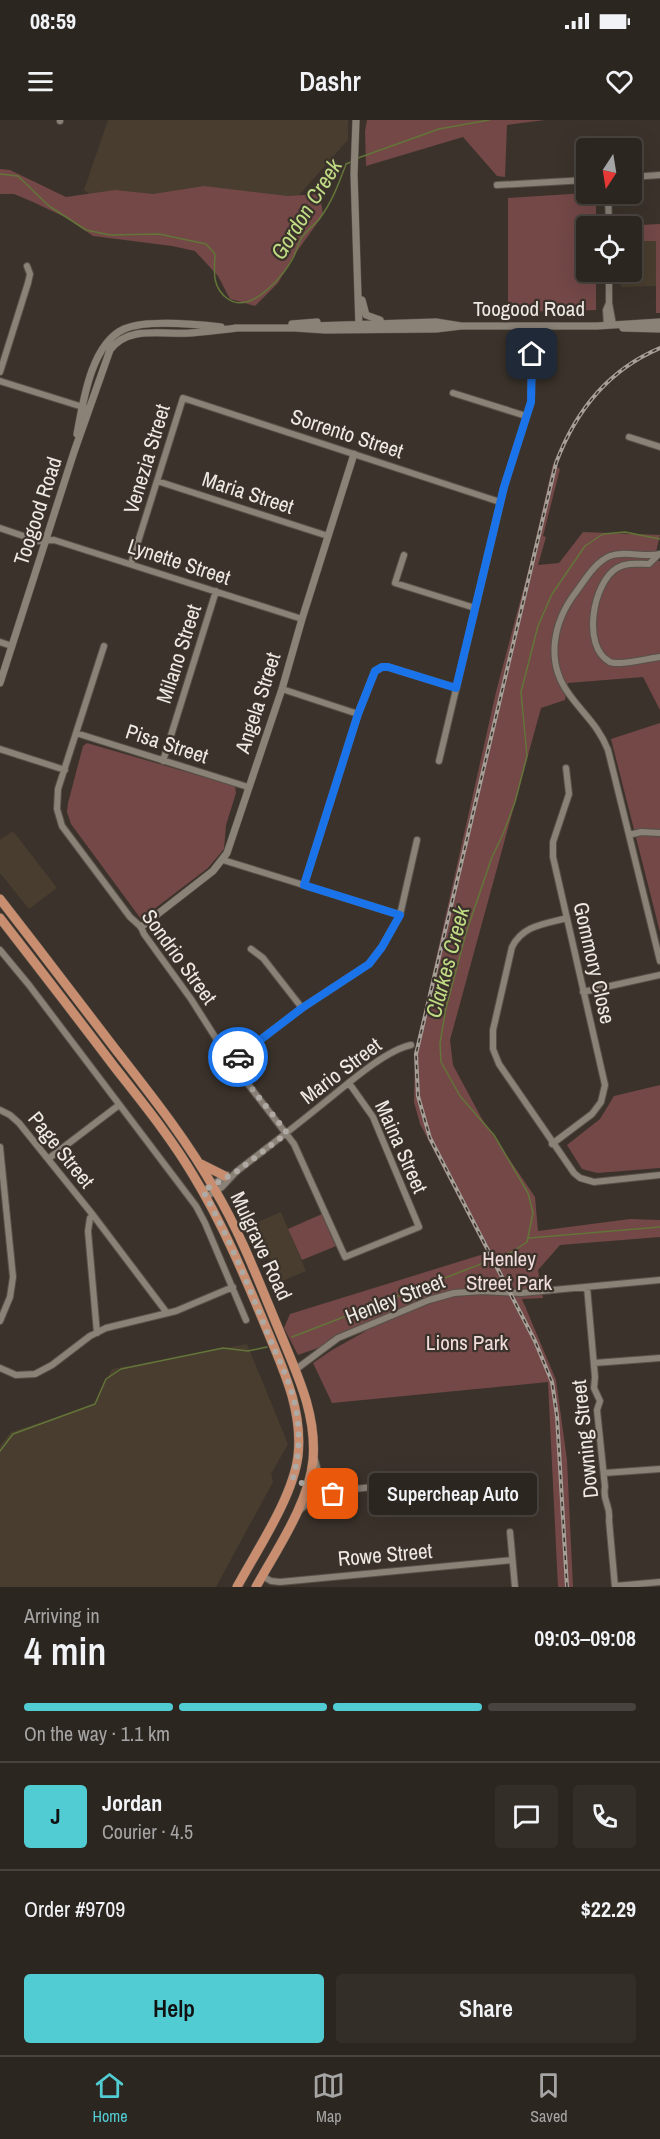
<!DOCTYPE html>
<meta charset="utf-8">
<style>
body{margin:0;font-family:"Archivo Narrow",sans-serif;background:#342e29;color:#f1f3f6;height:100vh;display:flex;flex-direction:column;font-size:22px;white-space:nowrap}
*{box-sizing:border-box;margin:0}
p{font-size:20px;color:#a6a5a5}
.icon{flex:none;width:33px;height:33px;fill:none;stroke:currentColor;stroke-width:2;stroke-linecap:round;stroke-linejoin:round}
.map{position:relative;height:1467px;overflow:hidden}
.panel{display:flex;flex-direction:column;background:#2c2620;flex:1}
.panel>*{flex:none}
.needle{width:39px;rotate:192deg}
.fabs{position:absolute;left:576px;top:18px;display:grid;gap:12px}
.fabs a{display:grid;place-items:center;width:66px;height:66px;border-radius:6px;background:#2c2620;box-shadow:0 6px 24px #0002,0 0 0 2px #48433e;font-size:30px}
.pin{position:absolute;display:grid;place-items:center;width:51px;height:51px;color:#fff;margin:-26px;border-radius:12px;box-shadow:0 3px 9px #0006}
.courier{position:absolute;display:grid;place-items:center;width:60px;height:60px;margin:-30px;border:4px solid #1a73e8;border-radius:50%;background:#fff;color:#222;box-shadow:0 2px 8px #0007}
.bubble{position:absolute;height:42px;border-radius:6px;background:#2c2620;box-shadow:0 6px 24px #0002,0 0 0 2px #48433e;font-size:20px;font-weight:600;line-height:42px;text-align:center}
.headline em{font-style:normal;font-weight:600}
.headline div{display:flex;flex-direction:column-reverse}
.headline{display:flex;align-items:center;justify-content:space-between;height:102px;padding:0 24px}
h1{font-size:39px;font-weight:600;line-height:45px}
.bar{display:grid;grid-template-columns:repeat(4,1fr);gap:9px 6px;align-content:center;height:72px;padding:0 24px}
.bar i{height:8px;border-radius:4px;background:#48433e}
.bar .on{background:#51ccd2}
.bar p{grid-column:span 4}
.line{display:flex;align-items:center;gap:15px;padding:0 24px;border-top:2px solid #48433e}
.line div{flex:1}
.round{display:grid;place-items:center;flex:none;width:63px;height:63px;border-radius:6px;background:#342e29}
.primary-button{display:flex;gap:12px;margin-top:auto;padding:12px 24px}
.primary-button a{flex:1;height:69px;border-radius:6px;background:#51ccd2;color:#111;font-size:24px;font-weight:600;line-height:69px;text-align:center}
.primary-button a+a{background:#342e29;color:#f1f3f6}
.status{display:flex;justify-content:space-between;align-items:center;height:42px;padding:0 30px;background:#2c2620;direction:ltr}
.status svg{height:16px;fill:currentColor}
header{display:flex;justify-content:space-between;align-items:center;height:78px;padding:0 24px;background:#2c2620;font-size:27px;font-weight:600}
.menu{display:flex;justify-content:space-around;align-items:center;height:84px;border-top:2px solid #48433e;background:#2c2620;font-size:16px;color:#a6a5a5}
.menu a{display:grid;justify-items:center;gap:3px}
.menu .on{color:#51ccd2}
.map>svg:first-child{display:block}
.built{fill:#483d2e}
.green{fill:#734847}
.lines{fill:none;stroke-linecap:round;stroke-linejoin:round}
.stream{stroke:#637539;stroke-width:1.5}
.minor-casing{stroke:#575149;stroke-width:8}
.tertiary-casing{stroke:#575149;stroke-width:8}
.primary-casing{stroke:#575149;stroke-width:10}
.minor{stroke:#8a8177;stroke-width:6}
.tertiary{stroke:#8a8177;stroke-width:7}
.primary{stroke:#c98e6f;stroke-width:9}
.rail-casing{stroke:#a59f98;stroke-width:4}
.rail{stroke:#3b332b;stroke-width:1.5;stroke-dasharray:4.5;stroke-linecap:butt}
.done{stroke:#afa9a3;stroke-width:6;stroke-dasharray:0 10.8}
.route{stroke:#1a73e8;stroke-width:8}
.labels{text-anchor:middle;stroke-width:4.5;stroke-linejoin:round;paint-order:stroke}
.street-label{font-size:21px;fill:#eee9e3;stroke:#3b332b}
.park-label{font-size:21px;fill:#f2dddc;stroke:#3b332b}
.water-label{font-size:22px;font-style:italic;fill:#c0dc84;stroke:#3b332b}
</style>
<div class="status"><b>08:59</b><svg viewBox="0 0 49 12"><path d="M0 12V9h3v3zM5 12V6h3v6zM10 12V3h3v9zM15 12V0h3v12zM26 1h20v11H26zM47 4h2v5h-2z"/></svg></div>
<header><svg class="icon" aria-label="menu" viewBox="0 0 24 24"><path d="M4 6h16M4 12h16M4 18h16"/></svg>Dashr<svg class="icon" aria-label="heart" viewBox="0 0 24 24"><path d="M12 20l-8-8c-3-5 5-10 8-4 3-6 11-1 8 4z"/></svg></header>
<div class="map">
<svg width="660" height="1467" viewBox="0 0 660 1467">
<rect width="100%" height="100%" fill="#3b332b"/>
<path class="built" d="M108,0h240v20l-64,72h-173l-27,-22z
M632,121h24l1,45 -36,1v-15h11z
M13,711l44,57 -28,21 -29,-36v-33z
M281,1092l25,59 -26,11 -25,-59z
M247,1224l41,100 -17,30 2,8 -57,105h-216v-141l11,-14 83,-27 18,-36z"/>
<path class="green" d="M367,0h178l-38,5 -2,52 -8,-1 -34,-39 -97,29 -1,-35z
M0,49l10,1 56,27 49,-7 38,4 51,-8 84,10 32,-2 3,21 -30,42 -15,26 -23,23 -25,-7 -12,-23 -23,-25 -23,-5 -79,-10 -26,-18 -34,-16 -19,-8h-14z
M586,73l8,1 2,2v30h-10v46h10v38l-88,2v-114z
M660,104v89h-4v-72h-24v-15h-12z
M553,344l7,5 -17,67 3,1 -8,28 21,-2 24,-31 77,3 -6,25 6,1v149l-17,-33 -75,6 -3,17 -24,8 -91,332 3,25 29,54 53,78 3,34 92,-12 30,1v17l-100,8 -22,25 5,28 -21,1 34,81 11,80 6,127h-15l-10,-205 -216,21 -19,-40 19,-13 34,-19 -68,24 -14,-27 6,-14 197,-61 -67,-129 -6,-22 1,-50 81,-360 34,-128z
M660,603v209l-49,-193z
M87,623l148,43 1,7 -10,32 -2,24 -16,19 -67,51 -70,-95 -4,-12 1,-9 15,-57z
M660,965v83l-63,5 -15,-4 -15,-24 33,-26 14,-23z
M322,1094l14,32 -34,14 -14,-31z"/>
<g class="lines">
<path class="stream" d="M358,38l81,-29 50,-9
M0,54l18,2 31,30 37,24 24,5 49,-1 47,10 9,10c-1,18 -3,34 13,45 23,16 57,-24 66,-43 3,-6 4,-12 7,-17 4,-8 13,-13 19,-21 12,-16 19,-35 26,-54l5,-2
M529,1118l131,-11
M292,1217l220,-85 15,-10 6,-29 -5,-20 -34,-58 -34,-39 -19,-34 -1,-19 6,-35 20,-75 26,-76 11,-23 12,-32 12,-46 -6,-64 17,-66 14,-32 33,-48 18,-12 22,-2 35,7
M0,1331l13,-17 82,-30 11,-25 15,-10 102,-21 25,3 19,-4"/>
<defs>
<path id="minor" d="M60,1v-1
M632,57l28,-2
M497,65l89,-5
M608,74l1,32
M609,152v31l4,22
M607,205l-1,-15 3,-7
M0,252l28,-89 2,-9 -3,-8
M0,261l86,27
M453,273l73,23
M629,317l31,10
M157,361l171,55
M0,408l38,13 16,-1 248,79
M660,434c-16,4 -34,-4 -50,2 -15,6 -25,24 -34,36 -23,30 -31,70 -7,102 15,21 29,31 39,56l52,211
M404,435l-9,28 80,25
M658,435l-9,9c-11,0 -22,-2 -32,4 -24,14 -36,79 -7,94 8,4 40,-4 50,-5
M131,444l52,-166 317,104
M0,522l12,4
M104,526l-46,143 -1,20 5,17 68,91 11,10 3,7 47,65 40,63 63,82 51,113 74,-30 -46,-110 -24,-34
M282,569l76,25
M76,613l172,54
M0,629l65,21
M163,641l53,-170
M439,641l65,-274 27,-85 1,-76
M629,715l12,-3 19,1
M223,740l177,55
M304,765l54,-171 17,-43 7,-4h6l68,21
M567,798c-22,6 -44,7 -55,29l-19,83v19l6,15 75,109 6,5 14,4 66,-7
M251,829l12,9 39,50
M0,830l29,35 167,221 9,17 41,97
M583,872l77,-17
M231,942l71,-54 67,-44 13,-17 18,-32 17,-75
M0,990l10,5 9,8 74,92 74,98
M552,1024l40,-30 9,-12 4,-17 -52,-228v-15l16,-48 -3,-26
M0,1027l13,130 -3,20 -10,24
M48,1039l71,-54
M203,1071l24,-16
M206,1077l16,-10 14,-15c28,-22 56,-43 84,-66 23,-18 63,-55 91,-61
M93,1095l-3,3 -2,13 9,102
M587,1167l8,90 -1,11 6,13 -3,9 8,77c-3,15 6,17 4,33l6,67
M594,1243l66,-5
M0,1248l16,7 19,-1 17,-9 38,-29 16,-8 70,-17 57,-24
M295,1250l43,-32 91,-38 25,-7 28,-2 39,2 139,-13
M315,1340l4,15 9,13
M604,1353l56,-4
M309,1359l14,7 18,4
M307,1366c13,7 23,9 37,4l147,-15c18,5 16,22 17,38
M300,1390l15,-13 9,-4
M510,1412l5,55
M262,1456l9,5 9,1 232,-22
M615,1466l45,-4"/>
<path id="tertiary" d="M356,0l-2,54 5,153
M362,180l4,15 14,5
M292,204l25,-2
M312,206l124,-4 25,4h136l63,-4
M235,208h60l30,2 111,-1 25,-3
M623,208l37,1
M77,314c6,-32 14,-90 47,-105 23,-10 71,-5 97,-2
M0,563l74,-231 36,-102c18,-25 52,-15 80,-17 15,-1 31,-3 47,-5
M141,807l72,-56 14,-18 55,-164 20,-70 52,-165"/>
<path id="primary" d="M0,779c39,50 77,100 116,151 35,45 71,90 99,140 26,44 44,92 64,140 17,42 38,83 34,130 -4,43 -36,89 -57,127
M0,798c38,49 76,98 113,147 28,36 57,71 80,110 30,49 52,102 74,155 17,41 36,81 31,126 -5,41 -41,94 -61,131
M201,1044l24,12"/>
</defs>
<use href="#minor" class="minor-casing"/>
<use href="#tertiary" class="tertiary-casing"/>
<use href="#primary" class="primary-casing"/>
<use href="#minor" class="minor"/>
<use href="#tertiary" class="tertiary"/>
<use href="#primary" class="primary"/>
<defs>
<path id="rail" d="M567,1467l-10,-171 -5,-34 -17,-41 -105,-203 -12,-42 -2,-42 140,-591c19,-51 52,-93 104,-115"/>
</defs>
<use href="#rail" class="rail-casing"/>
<use href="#rail" class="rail"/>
</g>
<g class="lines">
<path class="done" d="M238,937l-7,5 56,71 -51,39 -33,19c26,46 46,96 66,146 11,25 24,51 28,78 3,21 2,43 -4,63l25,14 15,2"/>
<path class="route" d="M238,937l64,-49 67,-44 13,-17 18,-32 -96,-30 54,-171 17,-43 7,-4h6l68,21 48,-201 27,-85 1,-48"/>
</g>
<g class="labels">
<g class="street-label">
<text x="529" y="196">Toogood Road</text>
<text transform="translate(347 314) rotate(18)" y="7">Sorrento Street</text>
<text transform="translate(147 339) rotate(-73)" y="7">Venezia Street</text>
<text transform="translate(248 373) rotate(18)" y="7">Maria Street</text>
<text transform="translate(38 391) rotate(-72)" y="7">Toogood Road</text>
<text transform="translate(179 442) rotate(18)" y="7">Lynette Street</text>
<text transform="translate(179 534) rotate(-72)" y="7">Milano Street</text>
<text transform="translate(258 583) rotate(-72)" y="7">Angela Street</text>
<text transform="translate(167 624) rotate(18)" y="7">Pisa Street</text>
<text transform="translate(179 837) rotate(54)" y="7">Sondrio Street</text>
<text transform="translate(594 843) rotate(77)" y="7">Gommory Close</text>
<text transform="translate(341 951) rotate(-37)" y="7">Mario Street</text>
<text transform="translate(401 1027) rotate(66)" y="7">Maina Street</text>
<text transform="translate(61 1030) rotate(51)" y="7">Page Street</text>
<text transform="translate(261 1126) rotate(65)" y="7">Mulgrave Road</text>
<text transform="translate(395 1179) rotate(-21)" y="7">Henley Street</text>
<text transform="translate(585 1319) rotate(-96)" y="7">Downing Street</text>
<text transform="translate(385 1435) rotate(-5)" y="7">Rowe Street</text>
</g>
<g class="park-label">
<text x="509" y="1146">Henley<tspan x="509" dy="24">Street Park</tspan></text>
<text x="467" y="1230">Lions Park</text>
</g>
<g class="water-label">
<text transform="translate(306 89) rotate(-58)" y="8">Gordon Creek</text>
<text transform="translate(447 842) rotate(-75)" y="8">Clarkes Creek</text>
</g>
</g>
</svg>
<div class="fabs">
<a><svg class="needle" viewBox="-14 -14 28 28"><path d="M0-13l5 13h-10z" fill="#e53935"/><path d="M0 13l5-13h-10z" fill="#a6a5a5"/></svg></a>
<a><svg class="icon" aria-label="locate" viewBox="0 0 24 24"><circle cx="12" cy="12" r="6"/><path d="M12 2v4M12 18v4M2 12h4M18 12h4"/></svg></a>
</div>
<div class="pin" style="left:333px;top:1374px;background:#ea580c"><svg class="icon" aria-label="bag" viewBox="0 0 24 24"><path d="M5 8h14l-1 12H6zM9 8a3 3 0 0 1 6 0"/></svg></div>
<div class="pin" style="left:532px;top:234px;background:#1f2937"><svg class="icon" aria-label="home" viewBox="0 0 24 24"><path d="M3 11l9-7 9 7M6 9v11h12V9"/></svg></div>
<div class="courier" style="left:238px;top:937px"><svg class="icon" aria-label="car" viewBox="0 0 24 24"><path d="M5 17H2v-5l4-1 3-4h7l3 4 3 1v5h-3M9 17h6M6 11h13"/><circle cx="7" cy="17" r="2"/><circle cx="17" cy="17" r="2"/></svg></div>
<div class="bubble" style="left:369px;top:1353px;width:168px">Supercheap Auto</div>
</div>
<section class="panel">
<div class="headline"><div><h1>4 min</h1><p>Arriving in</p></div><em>09:03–09:08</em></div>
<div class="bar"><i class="on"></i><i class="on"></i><i class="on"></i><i></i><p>On the way · 1.1 km</p></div>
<div class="line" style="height:108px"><b class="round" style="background:#51ccd2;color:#111">J</b><div><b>Jordan</b><p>Courier · 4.5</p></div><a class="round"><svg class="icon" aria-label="chat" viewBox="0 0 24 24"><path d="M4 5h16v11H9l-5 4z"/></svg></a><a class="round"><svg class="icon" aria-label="phone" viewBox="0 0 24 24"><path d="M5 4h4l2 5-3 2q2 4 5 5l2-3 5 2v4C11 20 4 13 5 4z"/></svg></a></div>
<div class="line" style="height:78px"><div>Order #9709</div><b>$22.29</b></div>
<div class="primary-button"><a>Help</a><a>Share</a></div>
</section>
<nav class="menu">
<a class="on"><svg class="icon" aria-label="home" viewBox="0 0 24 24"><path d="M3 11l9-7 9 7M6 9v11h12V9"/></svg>Home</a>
<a><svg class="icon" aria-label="map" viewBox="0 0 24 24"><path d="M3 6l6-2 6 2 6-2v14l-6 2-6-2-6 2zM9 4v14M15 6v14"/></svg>Map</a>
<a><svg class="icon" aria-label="saved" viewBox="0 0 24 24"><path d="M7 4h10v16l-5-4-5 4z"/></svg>Saved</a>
</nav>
